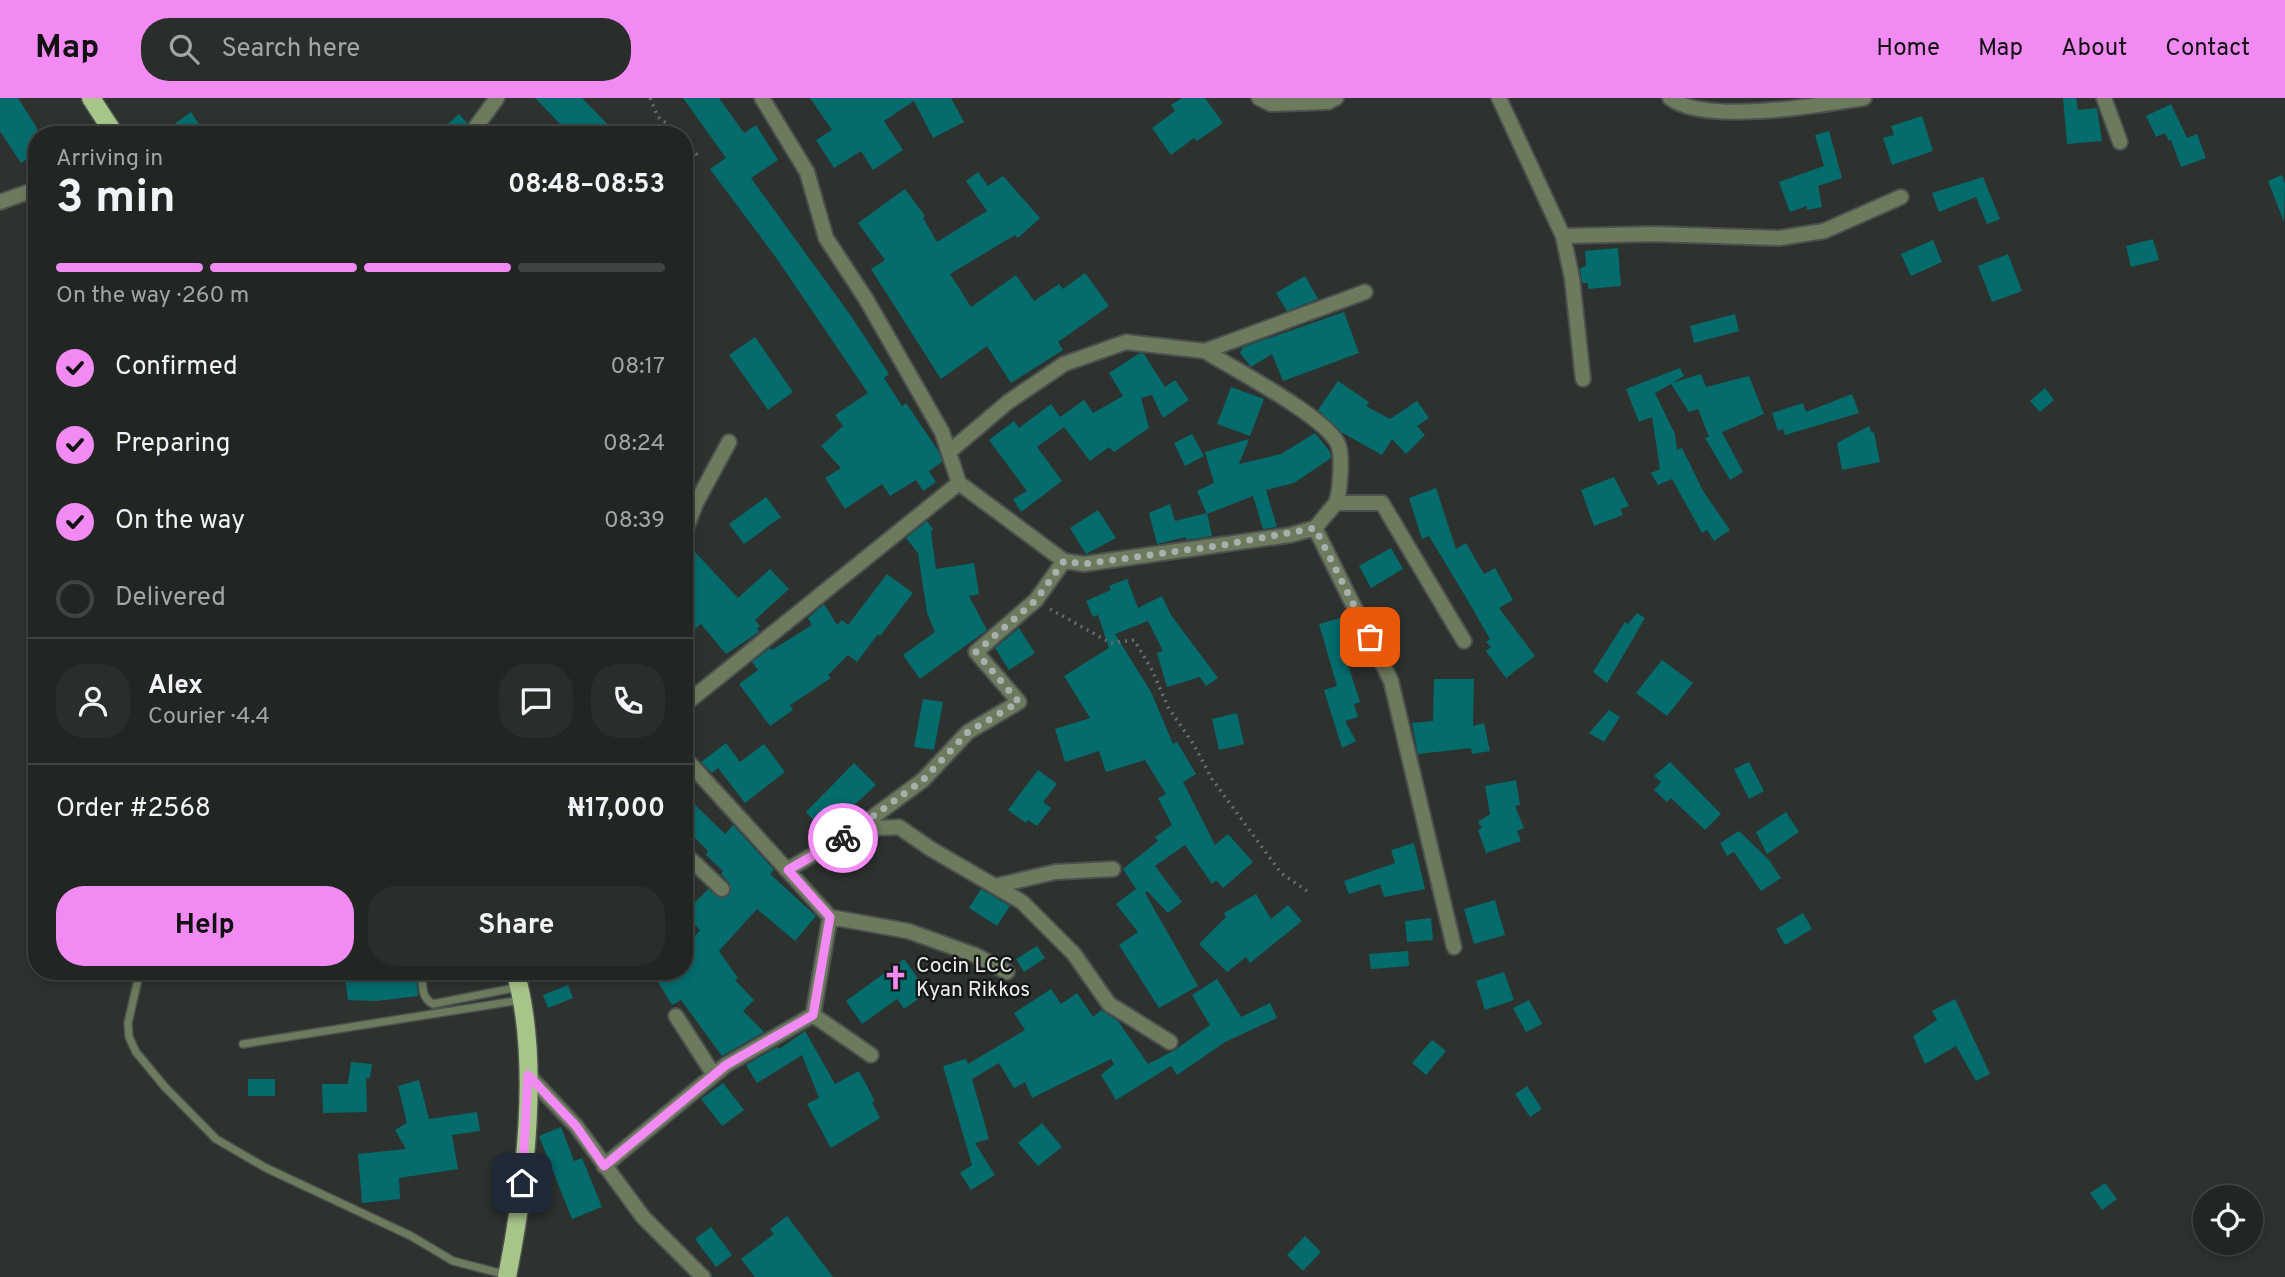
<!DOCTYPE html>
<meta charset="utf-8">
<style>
body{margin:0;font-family:Overpass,sans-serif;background:#2a2e2b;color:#f1f3f6;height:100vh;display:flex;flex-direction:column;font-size:26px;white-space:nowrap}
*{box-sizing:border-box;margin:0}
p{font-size:23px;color:#a2a5a6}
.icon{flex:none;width:38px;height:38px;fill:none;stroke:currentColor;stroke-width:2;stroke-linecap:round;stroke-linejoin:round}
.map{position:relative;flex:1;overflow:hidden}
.drawer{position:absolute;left:28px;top:28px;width:665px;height:854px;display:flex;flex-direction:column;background:#222623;border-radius:28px;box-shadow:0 4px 10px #0003,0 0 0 2px #3f4341}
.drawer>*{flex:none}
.fabs{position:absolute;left:2193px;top:1087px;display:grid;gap:14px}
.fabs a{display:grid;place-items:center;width:70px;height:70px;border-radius:50%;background:#222623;box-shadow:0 4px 10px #0003,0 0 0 2px #3f4341;font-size:35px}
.pin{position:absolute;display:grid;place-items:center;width:60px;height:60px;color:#fff;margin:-30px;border-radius:14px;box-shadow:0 4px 10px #0006}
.courier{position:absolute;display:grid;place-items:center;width:70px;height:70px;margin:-35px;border:5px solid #f28af3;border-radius:50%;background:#fff;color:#222;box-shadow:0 2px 9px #0007}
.summary em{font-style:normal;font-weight:700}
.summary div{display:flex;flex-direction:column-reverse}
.summary{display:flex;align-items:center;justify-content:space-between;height:119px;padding:0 28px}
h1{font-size:46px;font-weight:700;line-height:52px}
.bar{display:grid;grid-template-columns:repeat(4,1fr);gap:10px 7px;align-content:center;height:84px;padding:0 28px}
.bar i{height:9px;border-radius:5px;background:#3f4341}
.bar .current{background:#f28af3}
.bar p{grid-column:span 4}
.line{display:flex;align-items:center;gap:18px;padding:0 28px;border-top:2px solid #3f4341}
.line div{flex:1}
.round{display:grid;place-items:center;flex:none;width:74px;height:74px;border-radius:28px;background:#2a2e2b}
ol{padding:0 28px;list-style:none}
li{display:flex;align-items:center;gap:21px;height:77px}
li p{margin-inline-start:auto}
li .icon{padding:7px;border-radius:50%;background:#f28af3;color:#111;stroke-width:4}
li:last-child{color:#a2a5a6}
li i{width:38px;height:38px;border:4px solid #3f4341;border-radius:50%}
.button{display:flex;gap:14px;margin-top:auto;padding:14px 28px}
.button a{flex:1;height:80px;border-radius:28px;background:#f28af3;color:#111;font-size:28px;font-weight:700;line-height:80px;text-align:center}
.button a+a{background:#2a2e2b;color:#f1f3f6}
header{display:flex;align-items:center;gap:42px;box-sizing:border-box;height:98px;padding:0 35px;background:#f28af3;color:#111}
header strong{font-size:33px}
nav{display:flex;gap:38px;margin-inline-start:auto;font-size:24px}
.search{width:490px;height:63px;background:#2a2e2b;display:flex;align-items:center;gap:18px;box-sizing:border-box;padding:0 24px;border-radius:28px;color:#a2a5a6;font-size:26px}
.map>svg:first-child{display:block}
.building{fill:#046c6d}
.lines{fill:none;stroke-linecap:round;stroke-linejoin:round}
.service-casing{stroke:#4c504e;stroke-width:10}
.minor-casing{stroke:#4c504e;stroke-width:18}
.primary-casing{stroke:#4c504e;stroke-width:21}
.path{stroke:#6a6e6c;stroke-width:3.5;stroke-dasharray:2 5;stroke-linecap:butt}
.service{stroke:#6c7b5e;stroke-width:7}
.minor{stroke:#6c7b5e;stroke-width:14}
.primary{stroke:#a7c489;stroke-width:18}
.done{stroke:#aaaeac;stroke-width:7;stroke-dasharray:0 12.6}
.route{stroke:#f28af3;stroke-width:9}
.labels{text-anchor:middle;stroke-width:5;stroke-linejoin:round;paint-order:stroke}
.poi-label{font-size:21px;fill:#edf0ef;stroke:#171918;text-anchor:start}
</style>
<header>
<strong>Map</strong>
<div class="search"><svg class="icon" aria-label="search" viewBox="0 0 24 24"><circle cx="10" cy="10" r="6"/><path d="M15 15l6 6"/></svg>Search here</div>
<nav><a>Home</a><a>Map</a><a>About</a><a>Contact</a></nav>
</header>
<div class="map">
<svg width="2285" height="1179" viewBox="0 0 2285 1179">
<rect width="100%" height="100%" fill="#2d322f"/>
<path class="building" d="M0,0h18l19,30v25l-16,10 -21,-32z
M535,0h47l36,37h-47z
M683,0h36l25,35 12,-8 22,35 -27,18 100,138 38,58 -5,4 18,28 4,-3 33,49 3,10 -13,9 7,11 -13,9 -7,-11 -26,16 -8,-12 -37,25 -20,-31 16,-10 -20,-22 22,-20 -8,-11 33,-22 -91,-134 -67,-90 16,-11z
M810,0h141l13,24 -31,16 -19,-37 -30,20 19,29 -30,20 -12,-19 -27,17 -18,-28 16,-10z
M1182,0h23l18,25 -26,18 -3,-3 -23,17 -19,-27 23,-17 -4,-6z
M2063,0h13l2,12 19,-2 5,33 -35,3z
M2171,6l16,34 10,-4 9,24 -25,9 -10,-27 -2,1 -4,-8 -9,4 -10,-21z
M191,14l15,23h-47z
M459,16l8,9 -7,12h-24z
M1922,18l11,35 -41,14 -9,-27 11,-3 -3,-9z
M1829,33l13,47 -24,8 4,21 -15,3v-4l-17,6 -11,-30 45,-16 -9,-31z
M978,74l10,14 15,-10 37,42 -22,20 -3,-3 -65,39 21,33 45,-32 18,26 25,-17 4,5 22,-16 24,33 -51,36 5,8 -52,33 -24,-37 -46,33 -70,-110 14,-9 -27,-37 47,-34 20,27 -2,2 14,24 50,-31 -21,-30z
M2282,77l3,9 -1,38 -16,-41z
M1983,79l17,42 -13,5 -11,-27 -37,15 -7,-19z
M2153,141l6,21 -28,7 -5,-21z
M1933,142l9,22 -31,14 -10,-22z
M1618,150l3,38 -33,3v-6h-6l-2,-15 6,-2 -1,-15z
M2008,156l14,37 -30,11 -14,-36z
M1305,178l13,23 -31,12 -11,-18z
M1344,214l15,41 -76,28 -11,-27 -21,13 -11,-14 3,-6z
M1735,216l4,17 -45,12 -4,-17z
M755,239l38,55 -25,18 -39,-55z
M1140,255l4,1 21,33 10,-7 14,20 -26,18 -11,-23 -11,3 8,30 -35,24 -5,-5 -19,14 -26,-34 -27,20 25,34 -41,31 -8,-13 14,-8 -38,-51 25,-19 5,7 32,-24 9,13 24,-17 9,13 30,-17 -14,-23z
M1680,270l4,8 -12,7 29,-9 5,13 43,-11 15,38 -42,18 21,40 -13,8 -25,-42 4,-1 -11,-28 -9,3 -18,-28 -16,9 20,41 2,16 5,-2 21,43 27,39 -16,11 -7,-11 -5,3 -30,-54 -14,6 -7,-12 9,-4 -8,-52 -13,5 -13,-33z
M1338,283l31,21 -3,4 24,13 27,-18 12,17 -12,8 8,9 -19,19 -14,-15 -10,16 -41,-23 -23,-22z
M1231,289l33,12 -14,37 -33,-12z
M2045,290l9,12 -14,12 -10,-11z
M1852,296l7,19 -74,22 -2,-6 -5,2 -6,-18 31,-10 3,9z
M1869,328l3,7 2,-1 6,30 -38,8 -5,-27z
M1315,335l15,19 1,6 -37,25 -28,7 11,37 -14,2 -10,-33 -46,18 -10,-23 17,-8 -9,-31 44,-13 -10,25 42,-10z
M1192,336l12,22 -19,10 -11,-23z
M1614,379l15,29 -9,3 3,6 -29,11 -13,-36z
M1436,390l20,61 10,-6 18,31 11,-6 18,32 -14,8 36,48 -29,22 -20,-27 5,-4 -5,-5 4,-3 -26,-45 -35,-58 -7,3 -13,-41z
M766,399l15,20 -37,27 -15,-20z
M1170,406l5,17 32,-8 5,23 -26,4v-3l-29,7 -8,-31z
M1098,412l18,28 -30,16 -16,-26z
M927,423l6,8 -2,3 5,37 38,-6 5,31 -10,2 18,34 -67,49 -17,-24 32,-23 -8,-19 -9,-60 -12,-15z
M1391,450l12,21 -32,19 -12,-22z
M695,454l43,46 32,-29 19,20 -34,31 5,6 -3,2 2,4 -33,22 -25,-30 -17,14v-40l9,-7 -9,-10v-19z
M887,476l26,19 -33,43 -2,-2 -21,28 -9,-7 -20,20 3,3 -41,27 3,5 -23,16 -31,-42 19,-14 -6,-8 18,-14 2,2 40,-25 -4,-7 16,-14 13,21 5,-5 6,5z
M1127,481l11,29 24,-12 9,19 47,63 -12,8 -6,-9 -33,10 -10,-34 6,-2 -15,-30 -33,13 36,58 22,52 4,-2 19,32 -13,8 32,63 13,-11 25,28 -30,26 -7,-8 -4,4 -27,-39 -30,21 27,36 -14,11 -21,-22 -2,2 53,93 -39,22 -40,-63 19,-13 -22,-28 20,-15 -13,-20 35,-28 -3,-4 17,-12 -14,-27 8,-4 -21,-34 -39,12 -7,-21 -34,11 -10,-33 35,-11 -26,-42 45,-28 -11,-33 -5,2 -7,-16 25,-11 -2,-4z
M1637,515l8,5 -38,65 -14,-11 32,-50 3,2z
M1347,518l13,46 -12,3 12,37 -6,2 4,13 -13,4 11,20 -14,7 -18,-58 13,-4 -18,-62z
M1019,530l16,25 -26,17 -14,-22z
M1662,562l31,23 -26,33 -31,-23z
M1434,581h40l-1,47 11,-3 6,28 -18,3 -1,-6 -53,6 -6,-31 21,-2z
M923,601l20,3 -9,48 -20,-3z
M1609,612l11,7 -16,25 -15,-9z
M1237,615l7,31 -25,6 -7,-31z
M726,645l14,19 24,-18 21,28 -40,31 -27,-35 -6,5 -11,-11z
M1670,664l51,52 -16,16 -34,-32 -4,4 -13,-12 7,-8 -7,-6z
M1749,664l15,29 -15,8 -15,-30z
M854,665l22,22 -51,47 -19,-20z
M1038,672l19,14 -14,18 8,6 -14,18 -9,-6 -2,3 -18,-13z
M1516,682l4,25 -5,1 9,22 -7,3 4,10 -35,12 -8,-23 4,-2 -4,-6 12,-8 -5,-28z
M684,696l41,40 8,-9 41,45 -4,4 46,42 -21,25 -38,-32 -38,42 19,27 -3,2 19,20 -11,11 21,21 -42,24 -41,-56 -9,5 -17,-28 10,-6h19v-22l16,-19 -16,-16 24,-25 12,9 8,-2 3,-5 -2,-8 -8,-9 2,-3 -17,-16 2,-4 -24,-24z
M1786,714l13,20 -32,22 -11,-22z
M1739,733l30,29 12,18 -20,13 -27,-39 -7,4 -7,-13z
M1414,745l11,46 -41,8 -4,-13 -31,10 -5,-13 51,-18 -4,-13z
M981,791l29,17 -13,20 -28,-18z
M1256,796l15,25 17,-14 14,16 -52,42 -4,-6 -19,15 -28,-28 27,-27 -2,-4z
M1495,802l10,35 -31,9 -10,-35z
M1803,815l9,16 -27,16 -9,-16z
M1431,820l2,22 -26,2 -2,-21z
M1037,848l8,12 -21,14 -8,-13z
M1408,853l1,15 -38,3 -2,-15z
M904,861l24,33 -24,17 -7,-10 -35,25 -16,-23z
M344,873h72l2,25 -42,5 -28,-1z
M1504,874l10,28 -29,10 -9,-29z
M1217,881l24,38 29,-14 7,15 -52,24 -48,33 -6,-9 -55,34 -15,-25 13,-11 -3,-5 -79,39 -7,-16 -11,6 -15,-25 -27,16 17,60 -14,4 20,32 -24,15 -11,-17 12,-8 -29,-99 23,-7 2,5 57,-34 -11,-17 37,-24 10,15 16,-11 16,24 8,-7 17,11 30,43 27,-14 35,-25 -18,-30z
M568,887l5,13 -25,10 -5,-13z
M1955,901l35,75 -14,7 -20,-35 -31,18 -12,-28 24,-16 -5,-9z
M1529,902l13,24 -16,8 -13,-24z
M805,933l30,53 24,-13 16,30 -3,1 8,16 -49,30 -24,-44 12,-6 -17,-43 -45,28 -11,-18 31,-18 2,2z
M1432,942l14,11 -20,24 -14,-12z
M351,964l21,2 -2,14h-4l1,34 -44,1 -1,-29h26z
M248,981h27v17h-27z
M419,982l10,39 48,-7 3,19 -28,4 6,34 -59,9 1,21 -38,4 -4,-49 48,-5 -11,-19 12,-7 -9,-37z
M723,985l21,27 -22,16 -21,-27z
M1527,988l15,23 -12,8 -15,-23z
M1042,1025l20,24 -24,19 -20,-23z
M561,1029l13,34 8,-3 20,49 -30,12 -33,-83z
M2105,1085l12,16 -15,11 -12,-17z
M787,1118l46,61h-78l-14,-18 33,-25 -4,-5z
M711,1129l21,28 -16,12 -21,-28z
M1305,1138l16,16 -18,19 -16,-16z"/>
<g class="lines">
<defs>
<path id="service" d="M140,873l-12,52 1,14 7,15 28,34 52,53 50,29 145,68 42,25 54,14
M422,873c1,13 -2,26 11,33l86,-17
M243,946l278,-44"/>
<path id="minor" d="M762,0l45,74 19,66 40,61 76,133 17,51 105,78 20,3 206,-29 25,-7 21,-25h46l82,138
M1259,0l12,6 57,-2 8,-4
M1499,0l64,138 9,42 11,101
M1670,0c35,27 150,7 194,0
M2104,0l16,44
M470,37l27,-37
M0,104l37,-13
M1563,138l90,-2 126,4 45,-7 77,-34
M1205,253c29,18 121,66 133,93 5,12 2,47 -2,59
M949,354l59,-50 56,-38 62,-22 79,9 160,-59
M1315,430l76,153 63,266
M684,436l12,-31 33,-61
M684,607l275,-222
M684,659l146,160 78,14 67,24 32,17
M858,730l65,-48 45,-48 51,-30 -43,-50 60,-52 28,-39
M684,755l38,36
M787,772l70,-41 42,-2 32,22 91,53 52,52 35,50 61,38
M995,788l60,-14 58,-3
M813,917l17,-98
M676,918l38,59
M528,977l48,51 67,91 60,60
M604,1068l122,-101 87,-50 58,40"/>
<path id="primary" d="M91,0l24,37
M507,1179c18,-90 34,-218 8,-306"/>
</defs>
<use href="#service" class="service-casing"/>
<use href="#minor" class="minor-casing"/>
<use href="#primary" class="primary-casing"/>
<path class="path" d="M650,0l8,19 25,18
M684,38l16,23
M1050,511l61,34 23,-3 18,30 16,37 26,38 18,34 69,94 26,18"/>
<use href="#service" class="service"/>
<use href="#minor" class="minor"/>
<use href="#primary" class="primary"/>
</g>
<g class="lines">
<path class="done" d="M843,740l80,-58 45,-48 51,-30 -43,-50 60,-52 28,-39 20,3 139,-19 92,-17 55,109"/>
<path class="route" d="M522,1085l6,-108 48,51 28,40 122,-101 87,-50 17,-98 -42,-47 55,-32"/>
</g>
<defs>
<symbol id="church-bare" viewBox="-9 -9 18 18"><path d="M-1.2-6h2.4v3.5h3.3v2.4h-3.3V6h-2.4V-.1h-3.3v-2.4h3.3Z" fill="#f28af3" stroke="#171918" stroke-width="2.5" paint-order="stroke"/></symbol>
</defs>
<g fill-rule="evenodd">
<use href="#church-bare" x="878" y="862" width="35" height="35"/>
</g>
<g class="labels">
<g class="poi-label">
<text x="916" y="874">Cocin LCC<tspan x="916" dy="24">Kyan Rikkos</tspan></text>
</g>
</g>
</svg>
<div class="fabs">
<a><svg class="icon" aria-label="locate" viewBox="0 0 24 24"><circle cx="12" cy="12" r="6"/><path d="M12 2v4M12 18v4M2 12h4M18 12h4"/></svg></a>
</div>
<div class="pin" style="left:1370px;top:539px;background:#ea580c"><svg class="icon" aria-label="bag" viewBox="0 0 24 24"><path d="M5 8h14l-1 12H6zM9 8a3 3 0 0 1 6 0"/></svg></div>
<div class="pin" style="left:522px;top:1085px;background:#1f2937"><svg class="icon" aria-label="home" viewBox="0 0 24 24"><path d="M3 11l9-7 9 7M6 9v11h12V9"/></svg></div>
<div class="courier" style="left:843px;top:740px"><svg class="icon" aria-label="bike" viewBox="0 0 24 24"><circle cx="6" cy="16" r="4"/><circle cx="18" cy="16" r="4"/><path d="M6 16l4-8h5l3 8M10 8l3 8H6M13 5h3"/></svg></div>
<section class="drawer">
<div class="summary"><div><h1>3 min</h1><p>Arriving in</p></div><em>08:48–08:53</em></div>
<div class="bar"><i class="current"></i><i class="current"></i><i class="current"></i><i></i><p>On the way · 260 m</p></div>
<ol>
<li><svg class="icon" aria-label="check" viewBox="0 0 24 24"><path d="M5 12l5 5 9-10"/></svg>Confirmed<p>08:17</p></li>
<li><svg class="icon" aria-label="check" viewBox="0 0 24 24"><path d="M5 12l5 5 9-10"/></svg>Preparing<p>08:24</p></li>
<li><svg class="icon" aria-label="check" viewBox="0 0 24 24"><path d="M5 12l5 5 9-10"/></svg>On the way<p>08:39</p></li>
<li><i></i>Delivered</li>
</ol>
<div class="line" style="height:126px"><a class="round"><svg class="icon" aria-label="person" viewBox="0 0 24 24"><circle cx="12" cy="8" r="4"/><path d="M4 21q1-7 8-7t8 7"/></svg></a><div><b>Alex</b><p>Courier · 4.4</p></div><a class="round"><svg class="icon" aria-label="chat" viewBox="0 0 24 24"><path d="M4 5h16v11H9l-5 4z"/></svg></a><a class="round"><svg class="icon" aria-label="phone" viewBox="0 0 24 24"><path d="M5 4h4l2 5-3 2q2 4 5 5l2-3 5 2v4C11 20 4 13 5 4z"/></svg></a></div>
<div class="line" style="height:91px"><div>Order #2568</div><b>₦17,000</b></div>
<div class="button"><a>Help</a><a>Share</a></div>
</section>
</div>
